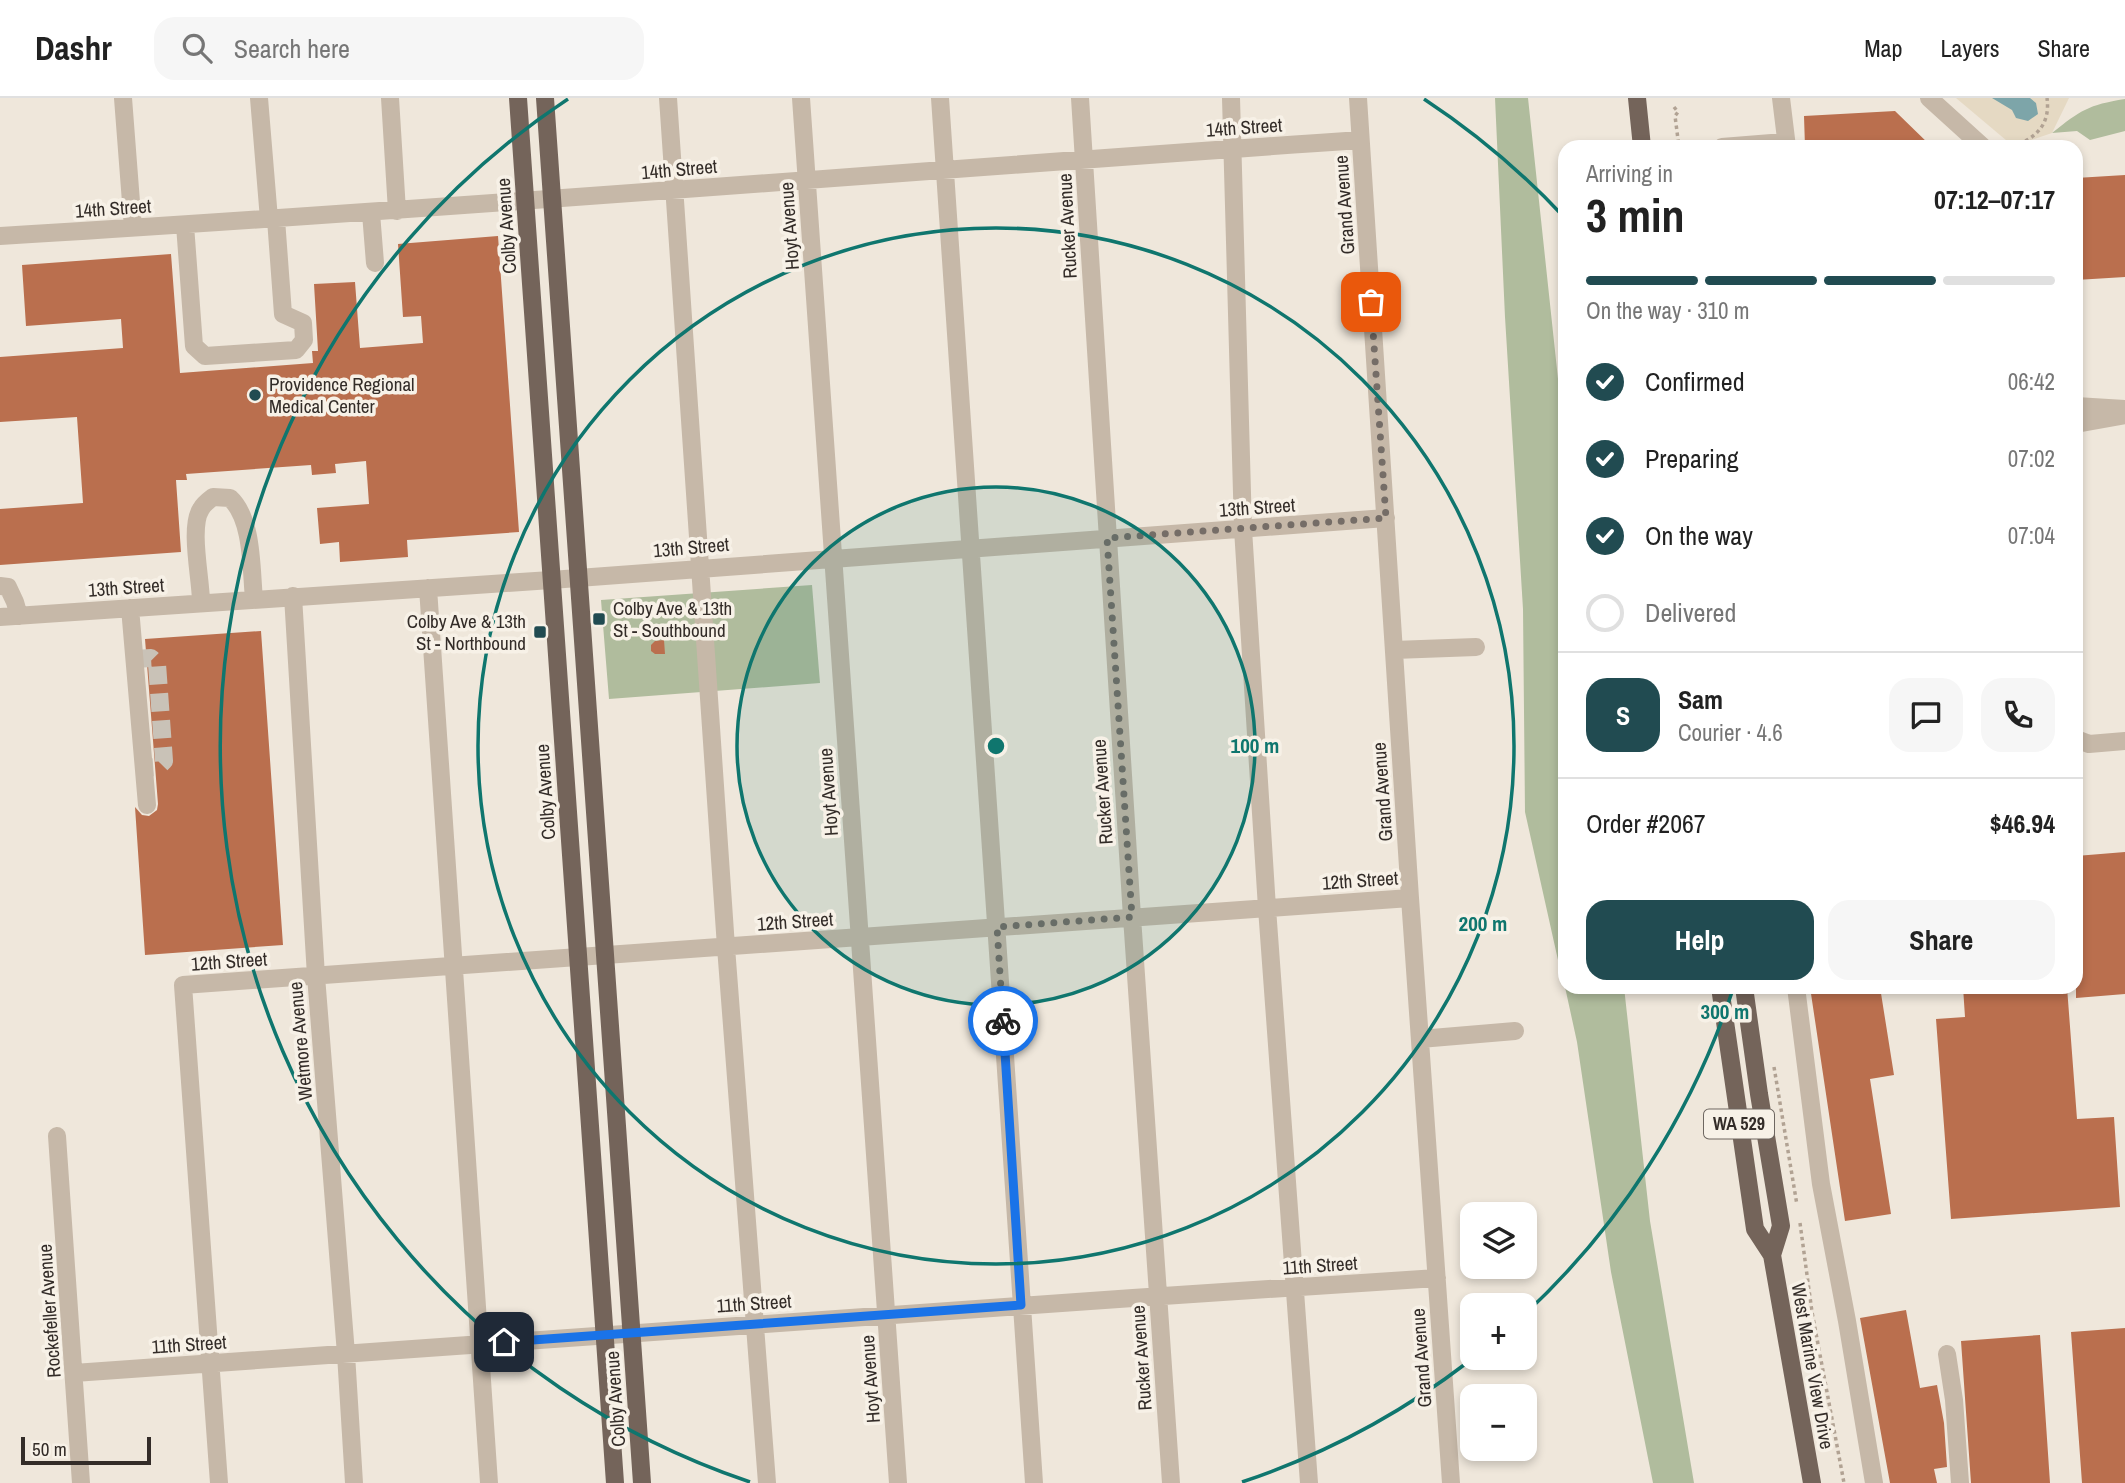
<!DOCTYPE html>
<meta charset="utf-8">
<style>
body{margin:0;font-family:"Archivo Narrow",sans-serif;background:#f6f6f6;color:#222;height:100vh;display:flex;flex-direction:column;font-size:26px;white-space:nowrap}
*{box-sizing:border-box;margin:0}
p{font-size:23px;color:#767676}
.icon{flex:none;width:38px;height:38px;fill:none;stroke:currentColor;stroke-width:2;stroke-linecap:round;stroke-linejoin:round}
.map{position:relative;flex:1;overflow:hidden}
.details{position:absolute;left:1558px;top:42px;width:525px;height:854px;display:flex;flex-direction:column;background:#fff;border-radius:21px;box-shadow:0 4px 10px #0003}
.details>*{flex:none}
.controls{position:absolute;left:1460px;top:1104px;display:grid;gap:14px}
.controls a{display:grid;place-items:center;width:77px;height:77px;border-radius:14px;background:#fff;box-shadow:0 4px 10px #0003;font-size:35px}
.scale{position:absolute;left:21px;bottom:18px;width:130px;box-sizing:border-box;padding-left:7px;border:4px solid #332c28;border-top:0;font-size:19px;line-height:24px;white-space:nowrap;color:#332c28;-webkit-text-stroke:5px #f7f1e7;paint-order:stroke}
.pin{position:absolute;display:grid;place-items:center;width:60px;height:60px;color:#fff;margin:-30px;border-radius:14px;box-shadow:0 4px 10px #0006}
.courier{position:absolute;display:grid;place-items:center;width:70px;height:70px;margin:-35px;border:5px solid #1a73e8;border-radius:50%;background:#fff;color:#222;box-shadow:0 2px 9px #0007}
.overview em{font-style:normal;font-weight:800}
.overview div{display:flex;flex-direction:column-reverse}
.overview{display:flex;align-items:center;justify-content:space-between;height:119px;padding:0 28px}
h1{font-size:46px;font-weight:800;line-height:52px}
.bar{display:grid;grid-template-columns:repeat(4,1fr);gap:10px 7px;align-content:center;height:84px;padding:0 28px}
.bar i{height:9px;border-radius:5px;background:#e0e0e0}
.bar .active{background:#214b51}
.bar p{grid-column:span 4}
.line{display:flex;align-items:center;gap:18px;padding:0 28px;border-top:2px solid #e0e0e0}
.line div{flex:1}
.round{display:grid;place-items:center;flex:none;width:74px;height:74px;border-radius:21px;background:#f6f6f6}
ol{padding:0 28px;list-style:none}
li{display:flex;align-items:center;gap:21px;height:77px}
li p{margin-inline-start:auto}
li .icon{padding:7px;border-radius:50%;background:#214b51;color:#fff;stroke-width:4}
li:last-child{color:#767676}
li i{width:38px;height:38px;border:4px solid #e0e0e0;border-radius:50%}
.action{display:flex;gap:14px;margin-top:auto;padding:14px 28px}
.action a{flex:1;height:80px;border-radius:21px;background:#214b51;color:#fff;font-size:28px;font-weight:800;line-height:80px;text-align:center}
.action a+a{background:#f6f6f6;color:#222}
header{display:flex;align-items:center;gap:42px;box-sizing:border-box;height:98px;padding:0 35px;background:#fff;border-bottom:2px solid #e0e0e0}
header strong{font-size:33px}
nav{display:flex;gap:38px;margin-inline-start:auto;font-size:24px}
.search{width:490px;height:63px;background:#f6f6f6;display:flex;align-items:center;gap:18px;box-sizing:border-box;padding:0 24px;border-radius:21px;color:#767676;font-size:26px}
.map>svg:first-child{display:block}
.green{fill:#b0bc9d}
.plaza{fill:#e5d9c3}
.water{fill:#7da5a9}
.building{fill:#ba6f4e}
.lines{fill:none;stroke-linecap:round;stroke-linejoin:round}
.minor-tunnel{stroke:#c9c2b7;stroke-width:18;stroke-dasharray:18 9;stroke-linecap:butt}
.path{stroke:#b1a293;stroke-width:3.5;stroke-dasharray:3.5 3.5;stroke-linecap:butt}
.minor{stroke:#c6b8a8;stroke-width:18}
.major{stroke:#74645a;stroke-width:18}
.done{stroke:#756d67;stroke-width:7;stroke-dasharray:0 12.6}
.route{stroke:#1a73e8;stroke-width:9}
.ring{fill:none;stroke:#0f766e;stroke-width:3.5}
.poi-dot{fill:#214b51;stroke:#f7f1e7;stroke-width:2.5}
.labels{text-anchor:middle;stroke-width:7;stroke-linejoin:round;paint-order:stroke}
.shield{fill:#f7f1e7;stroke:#6e6761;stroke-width:2}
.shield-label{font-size:18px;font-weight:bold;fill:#332c28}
.street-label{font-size:19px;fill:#332c28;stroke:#f7f1e7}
.poi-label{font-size:19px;fill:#332c28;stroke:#f7f1e7;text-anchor:start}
.centre{fill:#0f766e;stroke:#f7f1e7;stroke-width:3.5}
.ring-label{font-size:21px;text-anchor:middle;font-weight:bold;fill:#0f766e;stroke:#f7f1e7;stroke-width:7;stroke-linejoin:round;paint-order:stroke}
</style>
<header>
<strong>Dashr</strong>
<div class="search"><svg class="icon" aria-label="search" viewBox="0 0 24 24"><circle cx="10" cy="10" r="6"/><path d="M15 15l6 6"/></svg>Search here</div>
<nav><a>Map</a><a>Layers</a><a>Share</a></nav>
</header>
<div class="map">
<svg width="2125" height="1385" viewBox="0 0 2125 1385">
<rect width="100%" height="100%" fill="#efe7db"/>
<path class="green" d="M1495,0h33l36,337v552l-39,-175 -2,-203 -18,-292z
M2125,1v32l-35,9 -13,-9 -25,2c29,-23 36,-28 73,-34z
M812,487l8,98 -211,16 -8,-99z
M1565,889h59l26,234 44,262h-41l-42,-211 -34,-230z"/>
<path class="plaza" d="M1956,0h113l-17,35 -39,13z"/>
<path class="water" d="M1992,0h38l6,5 2,11 -10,7 -12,-3 -4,-8z"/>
<path class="building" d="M1895,13l37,36h-127l-1,-31z
M2125,77v102l-49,3v-102z
M498,138l21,296 -112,8 1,17 -68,5 -1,-20 -19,2 -3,-36 52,-4 -3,-43 -31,3 1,9 -24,2 -1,-10 -125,9 1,6h-11l5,72 -181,13v-56l83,-6 -6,-86 -77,5v-65l123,-9 -2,-29 -95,7 -4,-61 149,-11 9,119 133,-10 -1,-12h6l-4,-67 41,-2 5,66 63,-5 -2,-27 -18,1 -5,-73z
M261,533l22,314 -138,10 -10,-148 7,8 7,1 8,-6 1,-6 -13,-165z
M664,542l1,14h-10l-4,-3v-6l4,-4z
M2125,754v142l-49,4v-142z
M1810,889h70l14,88 -24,4 21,135 -46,7z
M1963,889h104l10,132 37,-2 6,90 -169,12 -15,-200 29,-2z
M1906,1212l14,78 17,-3 7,38 3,44 -13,2 3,14h-47l-30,-165z
M2125,1230v155h-43l-11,-151z
M2040,1237l10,148h-79l-10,-142z"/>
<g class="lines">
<path class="minor-tunnel" d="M135,561l16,-1 6,6 7,97 -6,6 -14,1"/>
<path class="path" d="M1674,9l4,5 -3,4 4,31
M2019,46c21,-9 31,-23 28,-46
M1774,969l23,138
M1800,1125l12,89 32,171"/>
<path class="minor" d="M123,0l10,130
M259,0l10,121
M390,0l7,113
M668,0l58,849 41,536
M801,0l97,1385
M940,0l94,1385
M1080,0l52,819 39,566
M1231,0l12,431 24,379 42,575
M1358,0l52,800 41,585
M1781,0l6,49
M1929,0l54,49
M1722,49l63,-5
M371,115l4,50
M185,127l9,121 11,10 91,-6 8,-10 -1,-17 -20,-9 -7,-95
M0,138c454,-27 907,-65 1360,-96
M2076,308l49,3
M2076,326l49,-9
M0,488l8,1 7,15 4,14
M428,490l61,895
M293,498l23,380 30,378 8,129
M201,504c0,-23 -12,-75 0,-93 2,-4 8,-9 12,-12l17,1c23,21 21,71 24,101
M130,510l17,197
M0,519l551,-37 835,-62
M1394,552l82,-3
M2076,641l13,5 36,-3
M1796,889l25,197 26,137 27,162
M1420,941l95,-8
M57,1038l24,347
M1947,1256l7,46 6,83
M74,1275l1059,-75 304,-20
M219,1385l-36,-498 1227,-87"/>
<path class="major" d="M518,0l97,1385
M545,0l97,1385
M1637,0l5,49
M1720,889l35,242 17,26 40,228
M1744,889l15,107 22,132 -9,29"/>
</g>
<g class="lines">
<path class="done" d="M1003,923l-6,-94 135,-10 -25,-379 279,-20 -15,-216"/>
<path class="route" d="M504,1244l517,-37 -18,-284"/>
</g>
<circle cx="996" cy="648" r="259" fill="#0f766e" fill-opacity=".12"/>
<g class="ring">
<circle cx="996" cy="648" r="259"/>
<circle cx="996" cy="648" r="518"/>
<path d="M1732 894A776 776 0 0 1 1525 1216M1468 1264A776 776 0 0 1 1242 1384M750 1384A776 776 0 0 1 568 1M1424 1A776 776 0 0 1 1564 119"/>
</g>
<g class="poi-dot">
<circle cx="255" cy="297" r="7"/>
<rect x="592" y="514" width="14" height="14" rx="3.5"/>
<rect x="533" y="527" width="14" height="14" rx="3.5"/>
</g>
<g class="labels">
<rect class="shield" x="1704" y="1011.5" width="70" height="29" rx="5"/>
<g class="shield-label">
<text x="1739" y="1032">WA 529</text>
</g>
<g class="street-label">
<text transform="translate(1244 29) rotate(-4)" y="7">14th Street</text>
<text transform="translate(679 71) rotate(-5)" y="7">14th Street</text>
<text transform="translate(1344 107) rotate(-94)" y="7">Grand Avenue</text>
<text transform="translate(113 110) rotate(-4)" y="7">14th Street</text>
<text transform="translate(506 128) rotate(-94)" y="7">Colby Avenue</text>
<text transform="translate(789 128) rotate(-94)" y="7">Hoyt Avenue</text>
<text transform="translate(1067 128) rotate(-93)" y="7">Rucker Avenue</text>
<text transform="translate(1257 409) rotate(-4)" y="7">13th Street</text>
<text transform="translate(691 449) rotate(-5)" y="7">13th Street</text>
<text transform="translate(126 489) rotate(-4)" y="7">13th Street</text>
<text transform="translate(545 694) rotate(-94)" y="7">Colby Avenue</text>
<text transform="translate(828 694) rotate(-94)" y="7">Hoyt Avenue</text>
<text transform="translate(1102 694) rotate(-94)" y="7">Rucker Avenue</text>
<text transform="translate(1382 694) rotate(-94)" y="7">Grand Avenue</text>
<text transform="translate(1360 782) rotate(-4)" y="7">12th Street</text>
<text transform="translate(795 823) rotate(-4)" y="7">12th Street</text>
<text transform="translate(229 863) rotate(-4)" y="7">12th Street</text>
<text transform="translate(300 943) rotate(-95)" y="7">Wetmore Avenue</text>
<text transform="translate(1320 1167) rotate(-4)" y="7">11th Street</text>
<text transform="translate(754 1205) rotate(-4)" y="7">11th Street</text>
<text transform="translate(49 1213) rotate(-94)" y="7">Rockefeller Avenue</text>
<text transform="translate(189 1246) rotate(-4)" y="7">11th Street</text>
<text transform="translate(1141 1260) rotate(-94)" y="7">Rucker Avenue</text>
<text transform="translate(1421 1260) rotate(-94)" y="7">Grand Avenue</text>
<text transform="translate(1813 1268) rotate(80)" y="7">West Marine View Drive</text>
<text transform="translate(870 1281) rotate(-94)" y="7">Hoyt Avenue</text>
<text transform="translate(615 1301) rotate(-94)" y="7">Colby Avenue</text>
</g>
<g class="poi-label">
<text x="269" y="293">Providence Regional<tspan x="269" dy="22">Medical Center</tspan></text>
<text x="613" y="517">Colby Ave &amp; 13th<tspan x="613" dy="22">St - Southbound</tspan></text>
<text x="526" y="530" text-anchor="end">Colby Ave &amp; 13th<tspan x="526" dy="22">St - Northbound</tspan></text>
</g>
</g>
<circle cx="996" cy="648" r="10" class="centre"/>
<g class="ring-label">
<text x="1255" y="655">100 m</text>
<text x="1483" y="833">200 m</text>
<text x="1725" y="921">300 m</text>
</g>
</svg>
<div class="controls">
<a><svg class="icon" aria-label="layers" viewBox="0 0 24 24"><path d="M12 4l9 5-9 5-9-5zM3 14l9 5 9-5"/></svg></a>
<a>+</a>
<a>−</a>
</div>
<div class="scale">50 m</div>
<div class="pin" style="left:1371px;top:204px;background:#ea580c"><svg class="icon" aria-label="bag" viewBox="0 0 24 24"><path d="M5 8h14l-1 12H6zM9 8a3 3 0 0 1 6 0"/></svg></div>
<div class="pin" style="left:504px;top:1244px;background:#1f2937"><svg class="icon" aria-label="home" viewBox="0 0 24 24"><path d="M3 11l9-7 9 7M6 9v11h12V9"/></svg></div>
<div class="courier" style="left:1003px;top:923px"><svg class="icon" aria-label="bike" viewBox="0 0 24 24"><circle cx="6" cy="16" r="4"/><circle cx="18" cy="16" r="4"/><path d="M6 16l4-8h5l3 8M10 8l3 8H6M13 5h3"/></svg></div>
<section class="details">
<div class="overview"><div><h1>3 min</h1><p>Arriving in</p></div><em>07:12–07:17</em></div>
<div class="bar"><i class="active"></i><i class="active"></i><i class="active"></i><i></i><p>On the way · 310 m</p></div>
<ol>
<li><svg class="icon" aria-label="check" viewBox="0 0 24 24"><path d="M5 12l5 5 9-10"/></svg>Confirmed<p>06:42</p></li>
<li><svg class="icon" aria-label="check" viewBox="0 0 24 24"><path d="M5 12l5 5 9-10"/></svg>Preparing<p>07:02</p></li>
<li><svg class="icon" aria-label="check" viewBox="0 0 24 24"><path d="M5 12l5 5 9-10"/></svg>On the way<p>07:04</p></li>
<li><i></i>Delivered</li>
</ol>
<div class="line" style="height:126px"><b class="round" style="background:#214b51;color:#fff">S</b><div><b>Sam</b><p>Courier · 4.6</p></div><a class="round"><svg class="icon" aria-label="chat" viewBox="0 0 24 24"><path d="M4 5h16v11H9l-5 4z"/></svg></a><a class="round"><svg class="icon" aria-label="phone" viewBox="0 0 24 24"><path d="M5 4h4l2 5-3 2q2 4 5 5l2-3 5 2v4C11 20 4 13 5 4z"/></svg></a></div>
<div class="line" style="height:91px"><div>Order #2067</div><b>$46.94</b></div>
<div class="action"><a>Help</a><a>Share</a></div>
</section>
</div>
